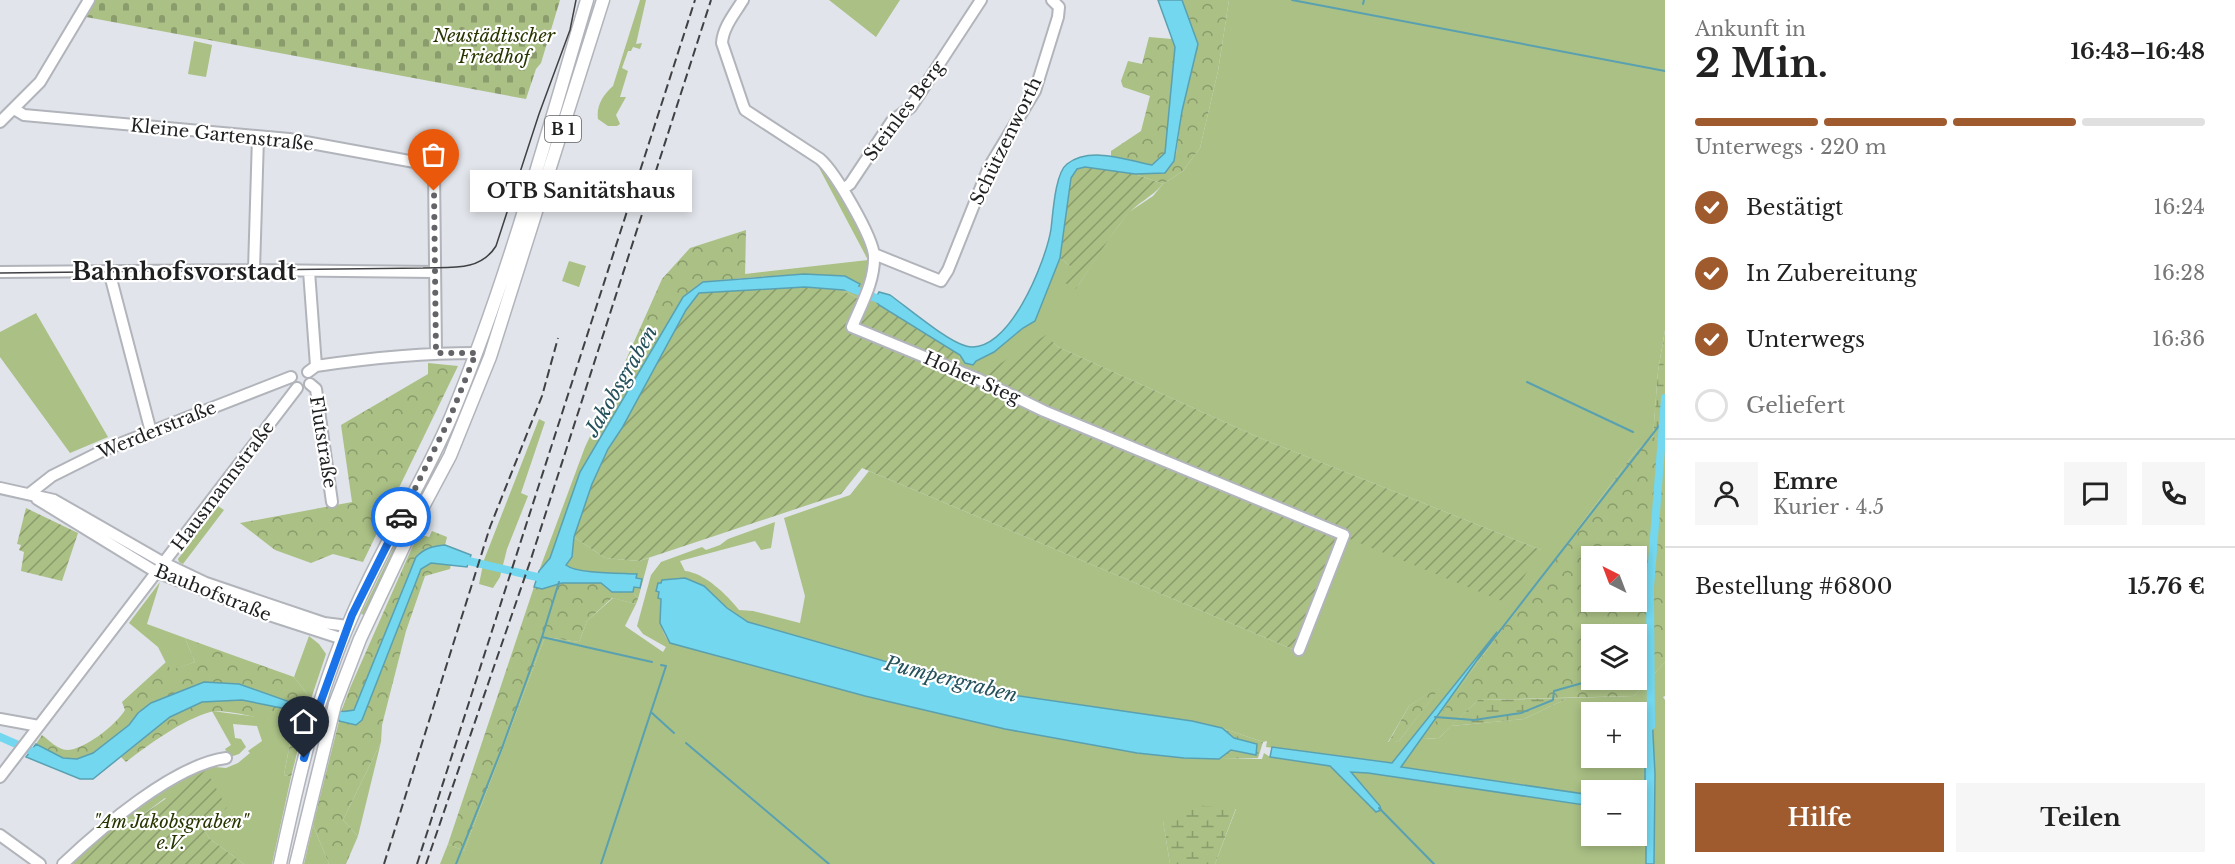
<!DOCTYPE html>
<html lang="de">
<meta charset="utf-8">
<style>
body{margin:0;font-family:"Libre Baskerville",serif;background:#f6f6f6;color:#222;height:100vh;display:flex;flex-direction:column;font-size:22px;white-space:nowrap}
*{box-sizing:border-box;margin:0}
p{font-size:20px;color:#767676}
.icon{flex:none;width:33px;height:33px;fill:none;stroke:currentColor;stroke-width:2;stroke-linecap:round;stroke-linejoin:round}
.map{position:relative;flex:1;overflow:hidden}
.sheet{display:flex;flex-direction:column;background:#fff;width:570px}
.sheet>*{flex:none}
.needle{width:39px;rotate:318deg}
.tools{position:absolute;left:1581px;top:546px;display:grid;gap:12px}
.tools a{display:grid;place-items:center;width:66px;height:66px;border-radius:0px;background:#fff;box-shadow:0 3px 9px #0003;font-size:30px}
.pin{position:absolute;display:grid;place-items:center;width:51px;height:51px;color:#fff;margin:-62px -26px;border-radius:50% 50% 50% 0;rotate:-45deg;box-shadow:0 0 6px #0007}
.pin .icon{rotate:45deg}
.courier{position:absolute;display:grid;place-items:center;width:60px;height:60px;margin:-30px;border:4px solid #1a73e8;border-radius:50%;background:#fff;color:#222;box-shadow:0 2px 8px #0007}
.bubble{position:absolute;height:42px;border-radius:0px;background:#fff;box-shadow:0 3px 9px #0003;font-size:20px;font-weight:800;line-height:42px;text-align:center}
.summary em{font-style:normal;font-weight:800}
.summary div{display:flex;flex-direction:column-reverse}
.summary{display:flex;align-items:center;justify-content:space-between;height:102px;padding:0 30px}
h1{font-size:39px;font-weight:800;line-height:45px}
.bar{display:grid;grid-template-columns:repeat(4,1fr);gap:9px 6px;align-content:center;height:72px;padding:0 30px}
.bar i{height:8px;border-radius:4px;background:#e0e0e0}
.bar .current{background:#9f5a2e}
.bar p{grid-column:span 4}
.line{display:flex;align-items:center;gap:15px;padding:0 30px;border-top:2px solid #e0e0e0}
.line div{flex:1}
.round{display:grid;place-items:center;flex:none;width:63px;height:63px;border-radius:0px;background:#f6f6f6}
ol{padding:0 30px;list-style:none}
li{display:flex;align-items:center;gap:18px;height:66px}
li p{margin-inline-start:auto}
li .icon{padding:6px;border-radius:50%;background:#9f5a2e;color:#fff;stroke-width:4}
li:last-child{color:#767676}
li i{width:33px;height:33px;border:3px solid #e0e0e0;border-radius:50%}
.action{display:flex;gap:12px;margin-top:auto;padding:12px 30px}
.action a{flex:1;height:69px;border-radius:0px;background:#9f5a2e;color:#fff;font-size:24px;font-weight:800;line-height:69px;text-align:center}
.action a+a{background:#f6f6f6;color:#222}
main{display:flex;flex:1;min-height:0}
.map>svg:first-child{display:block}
.grass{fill:#aac085;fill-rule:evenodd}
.forest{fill:url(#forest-crowns);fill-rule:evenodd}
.wetland{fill:url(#wetland-marsh)}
.cemetery{fill:url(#cemetery-stones)}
.garden{fill:url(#garden-furrows)}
.water{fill:#72d7ef;stroke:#59a0b1;stroke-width:1.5}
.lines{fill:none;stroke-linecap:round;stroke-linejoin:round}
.stream{stroke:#59a0b1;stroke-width:2}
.canal{stroke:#72d7ef;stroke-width:8}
.minor-casing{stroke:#b1b4ba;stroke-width:14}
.major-casing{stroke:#b1b4ba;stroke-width:15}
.minor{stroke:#fff;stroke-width:10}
.major{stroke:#fff;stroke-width:12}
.tram{stroke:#404144;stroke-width:1.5}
.rail{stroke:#404144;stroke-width:2;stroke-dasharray:9 4.5;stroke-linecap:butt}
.done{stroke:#626467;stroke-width:6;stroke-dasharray:0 10.8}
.route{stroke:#1a73e8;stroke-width:8}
.labels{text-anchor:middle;stroke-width:4.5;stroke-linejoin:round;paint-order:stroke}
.shield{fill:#fff;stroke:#626264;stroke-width:1.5}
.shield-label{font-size:16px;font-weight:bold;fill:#1e1f21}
.park-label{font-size:18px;font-style:italic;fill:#273600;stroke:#fff}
.street-label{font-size:18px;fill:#1e1f21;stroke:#fff}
.water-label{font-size:20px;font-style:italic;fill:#24515b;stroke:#fff}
.district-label{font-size:24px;font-weight:bold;fill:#1e1f21;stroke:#fff}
</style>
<main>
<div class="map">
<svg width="1665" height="864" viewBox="0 0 1665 864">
<defs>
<pattern id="forest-crowns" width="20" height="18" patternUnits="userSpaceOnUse" patternTransform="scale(1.5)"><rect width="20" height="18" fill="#aac085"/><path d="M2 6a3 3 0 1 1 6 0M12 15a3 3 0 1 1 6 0" fill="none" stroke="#8a9b6c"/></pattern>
<pattern id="wetland-marsh" width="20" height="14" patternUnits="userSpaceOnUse" patternTransform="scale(1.5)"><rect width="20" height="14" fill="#aac085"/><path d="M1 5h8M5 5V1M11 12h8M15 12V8" fill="none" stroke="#8a9b6c"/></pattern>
<pattern id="cemetery-stones" width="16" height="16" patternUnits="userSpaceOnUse" patternTransform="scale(1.5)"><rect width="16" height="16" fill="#aac085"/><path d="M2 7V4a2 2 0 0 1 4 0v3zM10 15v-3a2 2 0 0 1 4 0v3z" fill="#8a9b6c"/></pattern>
<pattern id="garden-furrows" width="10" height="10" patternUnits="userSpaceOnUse" patternTransform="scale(1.5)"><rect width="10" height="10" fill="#aac085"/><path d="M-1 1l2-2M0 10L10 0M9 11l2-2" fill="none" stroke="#8a9b6c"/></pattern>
</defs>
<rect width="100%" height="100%" fill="#e1e4ea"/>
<path class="grass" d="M640,0h6l-10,44 6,-1 -2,6 -7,-2 -2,4h-3l-6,17 6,3 -8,26h6l-10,18 4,9 -3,2h-9l-10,-7c-2,-13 5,-24 15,-33z
M829,0h71l-24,37z
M1229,0h436v330l-7,41 -5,65 -18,16 -163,218 -48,69 15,-1 12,-12 73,-7 44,-21 66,-2 31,-34v34l-2,1 2,3v164h-11l1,-90 -3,-58 -7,9v78l-8,-2 -1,-11h-44l-1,5 -190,-28 87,-124 -96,120 -126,-16 1,-6 -4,1 -41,-14 -30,-7 -200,-29 -244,-70 -21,-14 -23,-22 -46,-3 -2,8 3,1c6,20 -5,30 11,51l195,53 140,33 132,24 47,5 78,1 2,-6 6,4 60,9 46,46 4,-6 -30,-34 18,1 223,33 1,30h44l1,-23 9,1v50h-431l21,-55 -73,12 7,43h-730l8,-20 16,7 81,-214 34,5 8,-21 26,-23 23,6 -11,22 38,26 3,-5 -23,-13 -6,-8 14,-51 10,-13 41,-15 4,3 14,-5 8,-6 47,-17 -4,26 -10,2 -6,-9 -75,20 5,10c20,2 42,24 54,39l14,1 47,12 5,-27 -21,-78 66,-23 19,-24 428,180 43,-116 201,15 -281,-112 -202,-91 -12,-11 -62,38 -27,-9 3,-10 5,8 10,-2 19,-9 29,-24 12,-7 25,-63 11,9 5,22 31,-48 22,-29 24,-16 10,-12 20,-13 17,-23 18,-77zM1441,686l-42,55 -11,1 21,-36zM1592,712h44v46h-44z
M194,41l18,4 -6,32 -18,-3z
M816,162c18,21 55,73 54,101 0,12 -6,25 -9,37l-19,-10 14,1 -11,-15 -41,-2 -59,4v-4l123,-14z
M569,261l17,5 -7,21 -17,-6z
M36,313l72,124 -38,16 -70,-96v-25z
M621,371l11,12 -52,89 -30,86 -11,13 46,-124z
M539,419l6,3 -24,71 7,3 -21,53 -7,28 -7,11 -14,-4 5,-24z
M437,460l4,3 -76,152 -4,-1z
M218,506l6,4 -41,54 -4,-2 -1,-3z
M574,537l31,21 34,3 10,-3 -11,41 -5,-7 1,-5 8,-8 -6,-1 1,-4c-17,-1 -59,0 -71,-9l6,-8z
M160,582l-13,42 38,14 10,24 -25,9 -12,-24 -29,-24z
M309,636l10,8 7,10 -15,45 -17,-22z
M212,711l46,6 35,9 -9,49 7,2 -19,87h-28l-34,-25 -10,-15 -35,-26 -28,21 -12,1 -49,35 29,-26 70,-48 29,-15 22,2 12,-5 12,-10 -2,-2 14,-10 -5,-15 -24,-2 2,14 6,1 5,8 -7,7 -9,3 -5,-8 6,-4z
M381,742l-23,94 -15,-16z
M313,825l16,39h-25z"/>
<path class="forest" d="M1182,0h47l-11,71 -18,77 -17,23 -20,13 -28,-10 30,-1 11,-19 6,-43 16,-67z
M1149,37l23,2 3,8 -10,106 -13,12 -41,-8v-6l30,-20 9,-35 -27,-9 -2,-6 7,-20 14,3z
M746,230l-1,48 -42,4 -20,15 -51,86 -11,-12 41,-92 28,-31z
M428,363l30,3 -95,196 -30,-8 -22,9 -36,-13 -35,-27 112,-21 -11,-77 87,-51z
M1653,436l12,10v216l-31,34 -156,4 -39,38 -16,1 49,-69 163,-218zM1592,556h44v46h-44zM1592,634h44v46h-44z
M432,531l15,6 -2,8c-12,1 -20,3 -29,12l-62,153 -13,2 9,-24 68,-154 11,3z
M431,563l20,1 -1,5 -25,7 -19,55 -24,94 -1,17 -38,78 15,16 -12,28h-17l-16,-39 26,-104 17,4 6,-5 59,-151z
M562,583h39l11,9h21l5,7 -2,5 -24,-6 -25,23 -8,21 -34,-5 -81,214 -16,-7 86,-257 8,2z
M185,638l109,39 17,22 -2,6 -8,1 -62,-22 -35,-2 -53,21 -13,10 -9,12 -36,28 -16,6 -14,-1 -27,-14 6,-9c7,5 16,15 25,15 17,0 49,-25 58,-40l-3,-8 44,-40 5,8 24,-8z
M1443,684l-44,57 -11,2 21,-37z
M242,700l65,13 -16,64 -7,-2 9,-48c-17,-5 -67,-19 -83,-15 -28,8 -62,33 -84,50l-5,-5 49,-40 32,-15z"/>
<path class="wetland" d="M1665,330v116l-12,-10 5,-65z
M1568,698l-44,21 -73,7 27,-26z
M1222,728l41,14 -5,16 -39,1 11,-9 26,5 1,-11 -23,-6z
M1190,805l46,3 -21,56h-45l-7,-43z"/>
<path class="cemetery" d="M96,0h464l-19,63 -5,6 -10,30 -440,-82z"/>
<path class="garden" d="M1085,167l50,7 28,10c-11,13 -26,19 -36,31 -19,23 -34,49 -51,74l-11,-6 6,-16 -11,-9 11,-81 6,-8z
M805,287l37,3 19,10h14l4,5 81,50 -3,10 28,8 61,-38 12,12 202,91 281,112 -34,53 -167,-68 -43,116 -435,-183 -21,26 -202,67 -34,-3 -31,-21 18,-53 16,-35 14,-22 64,-117 13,-17z
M26,508l52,25 -16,48 -41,-10 3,-19 -5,-2 2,-5 -4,-1z
M206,770l21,38 -27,16 10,15 34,25h-175c21,-18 39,-43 68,-45z"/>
<path class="water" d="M1158,0h24l16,44 -16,67 -8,50 -9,12 -30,1 -50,-7 -8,2 -6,9 -11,80 -25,63 -12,7 -29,24 -18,9 -3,4 -8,-2 -5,-8 -81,-50 -4,-5 4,-8 11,3c18,13 57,46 76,51 42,11 80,-85 85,-117 2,-16 4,-56 16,-65 23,-18 59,-4 85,1l13,-12 10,-106z
M804,274l41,2 15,8 -4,7 -51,-4 -106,6 -13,17 -64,118 -14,21 -16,35 -18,53 -2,20 -6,8c11,9 56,8 71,9l-1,4 6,1 -2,9 -6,-1 -1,5h-21l-11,-9h-39l-20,6 -8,-2 5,-16 11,-13 30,-86 103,-175 20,-15z
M445,545l26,10 -4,12 -36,-4 -10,6 -59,151 -6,5 -17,-4 2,-9 13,-2 62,-153c9,-9 17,-11 29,-12z
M685,578l19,8 23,22 21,14 244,70 200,29 30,7 12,10 23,6 -1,11 -25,-5 -12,9 -35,-1 -47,-5 -132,-24 -140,-33 -195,-53 -10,-20 1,-24 -3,-1 1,-6 -3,-1 2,-8h3l1,-3z
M1497,632l-96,135 190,28v11l-223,-33 -17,-1 29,34 1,4 -5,2 -46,-46 -60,-9 2,-10 120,16z
M204,682l35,2 62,22 8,-1 -2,8 -65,-13 -40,2 -32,15 -77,62h-13l-54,-22 10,-13 27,14 14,1 16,-6 36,-28 9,-12 13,-10z
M1652,715l3,59 -1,90h-8v-49l-9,-2 -1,-11h9v-77z"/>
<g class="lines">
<path class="stream" d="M1292,0l373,71
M1363,4l1,-4
M1527,382l106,50
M542,637l17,-55
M1478,659l187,-241
M1636,667l15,-4
M652,713l22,20
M1435,717l39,3 47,-7 32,-13 1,-9 39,-11
M686,743l143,121
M1379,808l55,56
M456,864l46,-116 40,-111 110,25
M601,864l65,-198 -5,-1"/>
<path class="canal" d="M848,287l38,15
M460,559l77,18 9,-1
M297,708l55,10
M1651,726l-1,-138 15,-190
M0,737l41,18"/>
<defs>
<path id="minor" d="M743,0c-8,13 -20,27 -21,43l21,62 2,5 75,49c15,13 53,78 54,97 1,25 -13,49 -22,71l126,52 66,32 300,124 -45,115
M14,109l10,6 265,24 142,26 3,4 2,184
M0,122l40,-40 49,-82
M843,189l7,-5 42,-63 19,-14 70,-107
M874,254l67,27 7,-11 41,-103 46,-76 23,-74 1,-10 -7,-7
M254,270l4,-133
M109,271l42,161
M0,272l254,-2 181,2
M316,366c54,-8 106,-13 160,-13
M308,372l8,-6 -7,-95
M310,384l6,5 16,113
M0,488l54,12 110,63 42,20 118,40 24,3
M29,494l23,-18 52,-26 187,-73
M37,499l119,73 107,41 80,26
M0,719l39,7
M0,777l297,-389
M0,835l40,29
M63,864c38,-36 111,-99 163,-106"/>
<path id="major" d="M280,864c18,-84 37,-169 72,-248 29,-68 70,-131 99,-199 56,-135 94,-277 136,-417
M296,864l39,-160 25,-65 57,-121 33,-62 40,-99 113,-357"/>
</defs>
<use href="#minor" class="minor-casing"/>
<use href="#major" class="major-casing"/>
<use href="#minor" class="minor"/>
<use href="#major" class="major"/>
<path class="tram" d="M0,273l423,-5c27,-1 57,4 73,-22l43,-132 31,-84 6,-30"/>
<path class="rail" d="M384,864l106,-337 52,-131 16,-58
M417,864l278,-864
M426,864l104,-302 181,-562"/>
</g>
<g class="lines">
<path class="done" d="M401,517l48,-97 27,-67h-40l-2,-162"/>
<path class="route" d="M304,758l17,-57 31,-86 49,-98"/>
</g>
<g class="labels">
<rect class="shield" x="545" y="116" width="36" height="26" rx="4.5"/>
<g class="shield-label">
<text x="563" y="135">B 1</text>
</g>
<g class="park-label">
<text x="494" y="42">Neustädtischer<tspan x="494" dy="21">Friedhof</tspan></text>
<text x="171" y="828">"Am Jakobsgraben"<tspan x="171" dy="21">e.V.</tspan></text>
</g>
<g class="street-label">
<text transform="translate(904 111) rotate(-53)" y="6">Steinles Berg</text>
<text transform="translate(222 135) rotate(6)" y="6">Kleine Gartenstraße</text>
<text transform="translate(1006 141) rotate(-64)" y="6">Schützenworth</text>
<text transform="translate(972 378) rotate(24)" y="6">Hoher Steg</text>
<text transform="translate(157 430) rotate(-22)" y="6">Werderstraße</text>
<text transform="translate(323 442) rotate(81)" y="6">Flutstraße</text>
<text transform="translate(223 486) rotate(-53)" y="6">Hausmannstraße</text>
<text transform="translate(213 593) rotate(22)" y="6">Bauhofstraße</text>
</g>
<g class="water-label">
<text transform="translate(621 381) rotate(-60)" y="7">Jakobsgraben</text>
<text transform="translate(951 679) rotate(14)" y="7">Pumpergraben</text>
</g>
<g class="district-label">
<text x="184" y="280">Bahnhofsvorstadt</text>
</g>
</g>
</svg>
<div class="tools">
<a><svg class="needle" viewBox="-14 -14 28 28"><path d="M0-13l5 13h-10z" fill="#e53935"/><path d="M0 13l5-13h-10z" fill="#767676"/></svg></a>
<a><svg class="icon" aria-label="layers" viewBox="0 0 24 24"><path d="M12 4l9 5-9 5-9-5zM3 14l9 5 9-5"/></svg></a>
<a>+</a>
<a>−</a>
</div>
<div class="pin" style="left:434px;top:191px;background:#ea580c"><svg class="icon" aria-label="bag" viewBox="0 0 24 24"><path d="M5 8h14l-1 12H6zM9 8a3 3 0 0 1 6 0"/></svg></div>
<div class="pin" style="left:304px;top:758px;background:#1f2937"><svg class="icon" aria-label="home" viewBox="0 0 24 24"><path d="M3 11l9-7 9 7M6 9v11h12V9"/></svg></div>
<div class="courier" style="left:401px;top:517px"><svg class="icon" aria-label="car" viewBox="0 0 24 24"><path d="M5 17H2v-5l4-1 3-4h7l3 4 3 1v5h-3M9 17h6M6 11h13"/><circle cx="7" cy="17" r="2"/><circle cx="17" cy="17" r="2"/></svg></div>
<div class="bubble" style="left:470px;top:170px;width:222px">OTB Sanitätshaus</div>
</div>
<section class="sheet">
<div class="summary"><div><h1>2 Min.</h1><p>Ankunft in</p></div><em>16:43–16:48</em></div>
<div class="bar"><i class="current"></i><i class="current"></i><i class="current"></i><i></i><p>Unterwegs · 220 m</p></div>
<ol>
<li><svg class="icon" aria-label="check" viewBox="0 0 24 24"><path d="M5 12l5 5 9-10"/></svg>Bestätigt<p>16:24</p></li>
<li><svg class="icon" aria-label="check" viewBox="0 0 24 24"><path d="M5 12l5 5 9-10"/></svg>In Zubereitung<p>16:28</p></li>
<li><svg class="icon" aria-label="check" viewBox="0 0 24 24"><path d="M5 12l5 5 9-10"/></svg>Unterwegs<p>16:36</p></li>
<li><i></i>Geliefert</li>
</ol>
<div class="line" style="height:108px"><a class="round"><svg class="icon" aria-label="person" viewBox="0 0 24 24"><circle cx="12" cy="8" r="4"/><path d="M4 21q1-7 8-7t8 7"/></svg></a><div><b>Emre</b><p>Kurier · 4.5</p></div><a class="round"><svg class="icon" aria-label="chat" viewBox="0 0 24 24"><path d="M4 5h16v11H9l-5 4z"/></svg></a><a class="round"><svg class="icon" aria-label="phone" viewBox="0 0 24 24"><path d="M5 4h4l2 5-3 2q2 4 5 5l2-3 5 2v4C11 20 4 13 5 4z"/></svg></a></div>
<div class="line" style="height:78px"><div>Bestellung #6800</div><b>15.76 €</b></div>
<div class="action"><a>Hilfe</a><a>Teilen</a></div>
</section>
</main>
